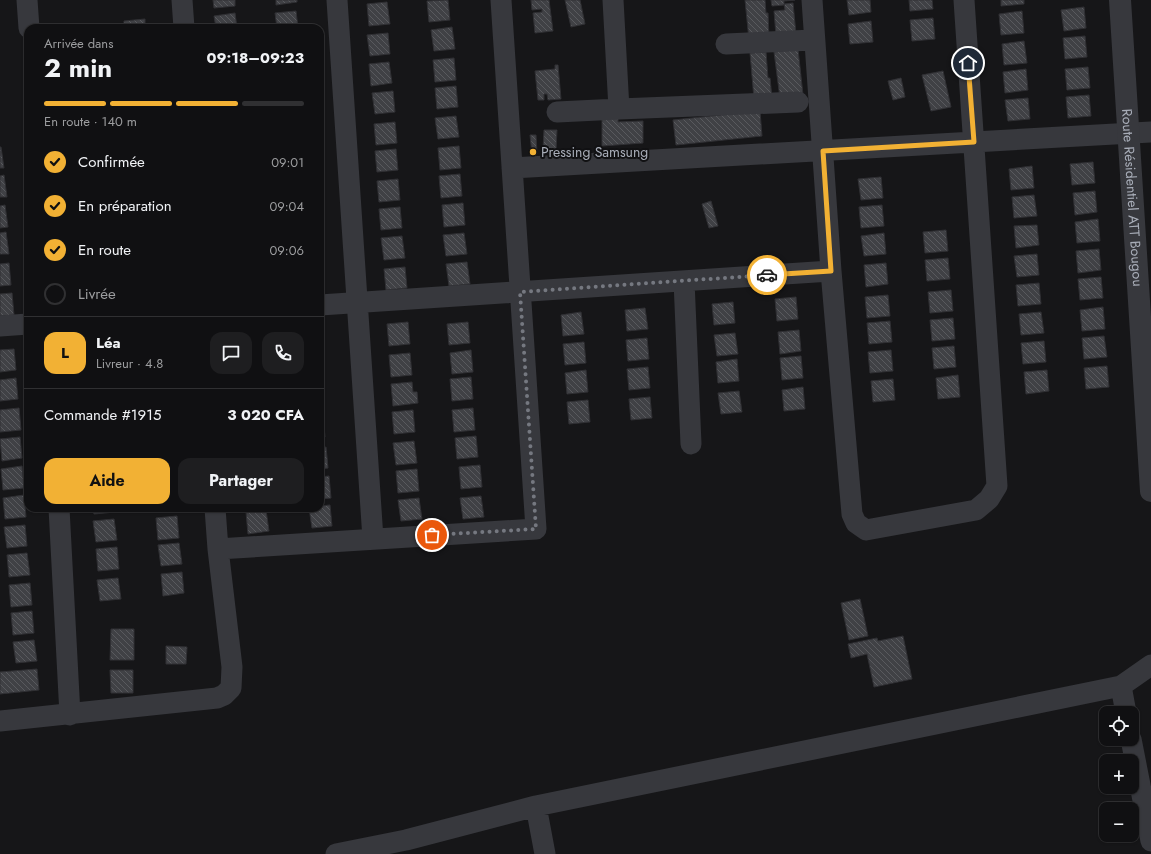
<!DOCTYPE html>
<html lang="fr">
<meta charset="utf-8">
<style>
body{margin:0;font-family:Jost,sans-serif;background:#1e1e20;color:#f1f3f6;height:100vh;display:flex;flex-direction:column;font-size:15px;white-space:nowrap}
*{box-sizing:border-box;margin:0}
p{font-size:13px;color:#9c9d9f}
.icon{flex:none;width:22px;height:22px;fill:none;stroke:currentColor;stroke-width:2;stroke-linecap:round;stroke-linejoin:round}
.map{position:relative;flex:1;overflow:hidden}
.side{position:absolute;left:24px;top:24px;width:300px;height:488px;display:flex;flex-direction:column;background:#101012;border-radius:12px;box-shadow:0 1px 3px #0004,0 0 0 1px #303032}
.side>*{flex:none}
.controls{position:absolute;left:1099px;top:706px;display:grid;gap:8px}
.controls a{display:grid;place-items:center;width:40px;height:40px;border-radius:8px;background:#101012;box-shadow:0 1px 3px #0004,0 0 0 1px #303032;font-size:20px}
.pin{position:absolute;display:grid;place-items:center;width:34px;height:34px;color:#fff;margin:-17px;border:2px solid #fff;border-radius:50%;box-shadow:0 1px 4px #0007}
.courier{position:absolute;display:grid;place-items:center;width:40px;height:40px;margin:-20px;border:3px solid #f2b134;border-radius:50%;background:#fff;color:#222;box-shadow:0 1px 5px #0007}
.summary em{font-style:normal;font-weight:700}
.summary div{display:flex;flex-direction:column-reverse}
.summary{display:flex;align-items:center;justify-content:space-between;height:68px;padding:0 20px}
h1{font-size:26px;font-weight:700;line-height:30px}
.bar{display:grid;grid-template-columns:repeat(4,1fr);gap:6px 4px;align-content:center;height:48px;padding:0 20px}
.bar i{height:5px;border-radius:3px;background:#303032}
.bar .active{background:#f2b134}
.bar p{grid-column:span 4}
.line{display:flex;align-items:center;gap:10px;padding:0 20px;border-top:1px solid #303032}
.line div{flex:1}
.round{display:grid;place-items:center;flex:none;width:42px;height:42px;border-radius:12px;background:#1e1e20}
ol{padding:0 20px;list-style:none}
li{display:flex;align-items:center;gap:12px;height:44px}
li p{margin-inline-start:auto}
li .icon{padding:4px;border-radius:50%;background:#f2b134;color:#111;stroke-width:4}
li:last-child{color:#9c9d9f}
li i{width:22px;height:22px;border:2px solid #303032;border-radius:50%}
.cta{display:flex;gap:8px;margin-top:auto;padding:8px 20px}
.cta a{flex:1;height:46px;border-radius:12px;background:#f2b134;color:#111;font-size:16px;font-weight:700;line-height:46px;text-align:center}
.cta a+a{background:#1e1e20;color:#f1f3f6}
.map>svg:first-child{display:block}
.building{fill:url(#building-back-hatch);stroke:#303034}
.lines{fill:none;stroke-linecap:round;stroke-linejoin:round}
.minor{stroke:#37383d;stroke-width:21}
.tertiary{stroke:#37383d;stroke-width:22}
.done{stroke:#757880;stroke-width:4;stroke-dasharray:0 7.2}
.route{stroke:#f2b134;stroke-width:5}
.poi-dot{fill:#f2b134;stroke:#111113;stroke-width:1.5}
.labels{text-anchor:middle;stroke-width:4;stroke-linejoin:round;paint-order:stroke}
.poi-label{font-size:14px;fill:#a8adb8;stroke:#111113;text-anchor:start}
.street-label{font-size:14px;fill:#a8adb8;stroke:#111113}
</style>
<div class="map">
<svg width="1151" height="854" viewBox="0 0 1151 854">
<defs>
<pattern id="building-back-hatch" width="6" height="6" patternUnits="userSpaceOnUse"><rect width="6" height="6" fill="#404145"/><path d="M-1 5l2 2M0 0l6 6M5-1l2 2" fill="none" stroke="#595a5e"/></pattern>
</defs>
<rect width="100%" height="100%" fill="#161618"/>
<path class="building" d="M213,0h22v6l-21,2z
M276,0h21v2l-21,3z
M448,0l2,20 -21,2 -2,-21z
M531,0h18l4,31 -18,2 -2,-20 9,-1v-3l-10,1z
M565,0h15l5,24 -14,3z
M745,0h20l1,13h2l1,25 -20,2z
M771,0h24l-11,1v4l-12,1z
M847,0h23l1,12 -22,3z
M909,0h23l1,9 -23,2z
M1001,0h23v4l-23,2z
M387,2l3,22 -21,2 -2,-22z
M793,3l3,31 -20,2 -2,-25 11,-1 -1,-6z
M1084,7l2,21 -22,3 -3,-21z
M296,11l2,17h-21l-2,-15z
M1022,11l2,22 -23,2 -2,-21z
M235,13l2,15h-21l-2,-12z
M933,18l2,21 -23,2 -2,-21z
M145,19v9h-21v-7z
M871,21l2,21 -23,2 -2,-20z
M84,24l1,4h-21l-1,-2z
M452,27l3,22 -21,2 -3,-21z
M388,33l2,21 -20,2 -3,-21z
M1085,36l2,21 -22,2 -2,-21z
M1024,41l3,22 -23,2 -2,-21z
M798,49l5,46 -23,3 -6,-46z
M766,52l2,26h2l2,20 -18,1 -4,-46z
M454,58l2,22 -21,2 -2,-22z
M389,62l3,21 -21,3 -2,-22z
M555,65h3l3,34 -13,1 -1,-6h-3v6h-6l-3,-29 20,-2z
M1088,67l2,21 -23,2 -2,-21z
M1026,69l2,21 -23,3 -2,-21z
M943,71l8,36 -20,4 -9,-36z
M901,78l4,19 -12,3 -5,-19z
M456,86l2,21 -21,2 -2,-21z
M393,91l2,21 -20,2 -3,-21z
M1089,95l2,21 -23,2 -2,-21z
M1028,98l2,21 -22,2 -3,-21z
M760,111l2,25 -86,9 -3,-25z
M618,114v8l25,-1v22l-41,3v-31z
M456,116l3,21 -21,2 -3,-21z
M395,122l2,21 -21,2 -2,-21z
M544,130h13l-1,20 -13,-1z
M530,135h6l1,19h-5z
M459,146l2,22 -21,2 -2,-22z
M0,147h1l3,21h-4z
M396,149l2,21 -21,2 -2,-21z
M1093,162l2,21 -23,2 -2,-21z
M1032,166l2,22 -23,2 -2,-21z
M460,174l2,22 -21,2 -2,-22z
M4,175l3,22h-7v-21z
M881,177l2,21 -22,2 -3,-21z
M398,179l2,21 -21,2 -2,-21z
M1095,191l2,21 -22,3 -2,-22z
M1034,195l3,21 -23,2 -2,-21z
M711,201l7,25 -9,2 -7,-24z
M463,203l2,22 -21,2 -2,-22z
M5,205l3,22 -8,1v-22z
M882,205l2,21 -23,2 -2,-21z
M400,207l2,21 -21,2 -2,-21z
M1098,219l2,22 -23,2 -2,-21z
M1037,225l2,20 -23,3 -2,-22z
M946,230l2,21 -23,2 -2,-21z
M6,232l3,22h-9v-21z
M464,233l3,21 -21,2 -3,-21z
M884,233l2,21 -22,2 -3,-20z
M402,236l3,22 -21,2 -3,-22z
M1099,249l2,21 -23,3 -2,-22z
M1037,254l2,21 -22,2 -3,-21z
M948,258l2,21 -23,2 -2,-21z
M467,262l3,22 -21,2 -3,-22z
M9,263l2,22 -11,1v-22z
M886,263l2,21 -22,3 -2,-22z
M405,267l2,21 -21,2 -2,-21z
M1101,277l2,21 -23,2 -2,-21z
M1039,283l2,21 -23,2 -2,-21z
M951,290l2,21 -23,2 -2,-21z
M12,293l2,22 -14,1v-22z
M888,295l2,21 -23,2 -2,-21z
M796,297l2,22 -21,2 -2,-22z
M733,302l2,21 -21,2 -2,-21z
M1103,307l2,22 -23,2 -2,-21z
M645,308l3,21 -21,2 -2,-21z
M581,312l3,22 -21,2 -2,-21z
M1041,312l3,21 -23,2 -2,-21z
M953,318l2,21 -23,2 -2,-21z
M890,321l2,21 -23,2 -2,-21z
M408,322l2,22 -21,2 -2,-22z
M468,322l2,21 -21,2 -2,-21z
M799,330l2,21 -21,3 -2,-22z
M735,333l3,21 -21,2 -3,-21z
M1104,336l3,21 -23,2 -2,-21z
M647,338l2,21 -21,2 -2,-21z
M1044,341l2,21 -23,2 -2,-21z
M584,342l2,21 -21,2 -2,-21z
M954,346l2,21 -22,2 -2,-21z
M14,349l2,21 -16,2v-22z
M471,350l2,22 -21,2 -2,-21z
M891,350l2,21 -23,2 -2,-21z
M410,353l2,22 -21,2 -2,-22z
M801,356l2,22 -21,2 -2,-22z
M737,359l2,22 -21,2 -2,-21z
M1107,366l2,21 -23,2 -2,-21z
M648,367l2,21 -21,2 -2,-21z
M586,370l2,22 -21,2 -2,-21z
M1047,370l2,21 -23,3 -2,-22z
M958,375l2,22 -22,2 -2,-21z
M471,377l2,22 -21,2 -2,-22z
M16,378l2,21 -18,2v-21z
M893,379l2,21 -22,2 -2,-21z
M412,382l1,10h4l1,11 -25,3 -2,-22z
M803,387l2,22 -21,2 -2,-21z
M320,388h2l2,22h-4z
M739,391l3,21 -21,2 -3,-21z
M650,397l2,21 -21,2 -2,-21z
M588,400l2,22 -21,2 -2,-22z
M19,408l2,22 -21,2v-22z
M473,408l2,22 -21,2 -2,-22z
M413,410l2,22 -21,2 -2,-22z
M320,416h3l2,21 -5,1z
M476,436l2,21 -21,2 -2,-21z
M20,437l2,21 -20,3 -2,-22z
M414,441l3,22 -21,2 -3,-22z
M326,447l2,21 -8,1v-21z
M480,465l2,22 -21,2 -2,-22z
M22,466l2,22 -21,2 -2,-21z
M417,469l2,22 -21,2 -2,-22z
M329,476l2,22 -11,1v-22z
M24,495l2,22 -21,2 -2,-21z
M481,496l3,21 -21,2 -3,-21z
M419,498l3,21 -21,2 -3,-21z
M330,505l2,21 -20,2 -3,-20h11v-2z
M93,508h22v4l-21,2z
M266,510l3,21 -21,3 -2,-22z
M177,516l2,22 -21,2 -2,-22z
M114,519l3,21 -21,2 -3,-21z
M25,525l2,21 -20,2 -3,-21z
M179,543l3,21 -21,2 -3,-21z
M117,547l2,22 -21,2 -2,-22z
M27,553l3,22 -21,2 -2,-22z
M182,572l2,21 -21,3 -2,-22z
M118,578l3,21 -21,2 -3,-21z
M30,583l2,22 -21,2 -2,-22z
M860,599l8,37 -19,4 -8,-37z
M32,611l2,22 -21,2 -2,-22z
M111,629h23v31h-24z
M903,636l9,43 -38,8 -7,-33 -16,4 -3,-14 29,-6 1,3z
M34,640l3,21 -21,2 -3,-21z
M166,646l21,1 -1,17h-20z
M37,669l2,21 -39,4v-22z
M110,670h23v23h-22z"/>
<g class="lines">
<path class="minor" d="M27,0l2,28
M182,0l2,28
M337,0l36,539
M613,0l6,109 179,-7
M812,0l19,271 21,243 4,9 10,7 110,-20 13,-11 8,-13 -33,-486
M726,44l88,-4
M557,112l62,-3
M512,168l639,-36
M684,281l7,163
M320,305l511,-34
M0,326l28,-2
M59,508l11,207
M218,549l318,-20 -35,-529
M1121,686l5,27
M0,721l217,-23 7,-3 7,-7 1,-21 -14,-118 -3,-41
M1131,739l20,102
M536,806l9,48
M336,854l70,-14 130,-34 585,-120 30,-21"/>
<path class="tertiary" id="s1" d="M1120,0l31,491"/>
</g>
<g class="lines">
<path class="done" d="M432,535l104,-6 -16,-237 247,-17"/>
<path class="route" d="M767,275l64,-4 -8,-120 151,-9 -6,-79"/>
</g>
<circle class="poi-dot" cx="533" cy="152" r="4"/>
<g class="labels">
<g class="poi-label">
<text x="541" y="157">Pressing Samsung</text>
</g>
<g class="street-label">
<text dy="5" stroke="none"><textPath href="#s1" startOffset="198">Route Résidentiel ATT Bougou</textPath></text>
</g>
</g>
</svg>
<div class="controls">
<a><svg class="icon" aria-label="locate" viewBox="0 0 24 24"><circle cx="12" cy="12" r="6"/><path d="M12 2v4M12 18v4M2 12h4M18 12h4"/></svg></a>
<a>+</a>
<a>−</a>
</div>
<div class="pin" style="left:432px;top:535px;background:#ea580c"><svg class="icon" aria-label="bag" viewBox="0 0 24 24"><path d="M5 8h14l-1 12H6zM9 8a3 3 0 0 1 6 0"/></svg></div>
<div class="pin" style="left:968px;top:63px;background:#1f2937"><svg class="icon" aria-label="home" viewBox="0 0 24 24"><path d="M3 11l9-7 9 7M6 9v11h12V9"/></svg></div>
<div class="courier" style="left:767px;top:275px"><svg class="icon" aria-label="car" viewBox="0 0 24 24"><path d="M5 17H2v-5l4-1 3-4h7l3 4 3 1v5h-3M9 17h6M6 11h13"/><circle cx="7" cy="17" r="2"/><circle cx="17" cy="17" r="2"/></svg></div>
<section class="side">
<div class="summary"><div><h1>2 min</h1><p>Arrivée dans</p></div><em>09:18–09:23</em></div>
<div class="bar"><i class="active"></i><i class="active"></i><i class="active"></i><i></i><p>En route · 140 m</p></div>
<ol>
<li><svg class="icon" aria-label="check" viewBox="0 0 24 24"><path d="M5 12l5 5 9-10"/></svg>Confirmée<p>09:01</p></li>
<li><svg class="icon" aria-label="check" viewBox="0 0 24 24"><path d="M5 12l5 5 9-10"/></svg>En préparation<p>09:04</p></li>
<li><svg class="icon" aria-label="check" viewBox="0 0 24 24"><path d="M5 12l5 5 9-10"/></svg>En route<p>09:06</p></li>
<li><i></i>Livrée</li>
</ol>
<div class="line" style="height:72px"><b class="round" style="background:#f2b134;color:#111">L</b><div><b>Léa</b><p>Livreur · 4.8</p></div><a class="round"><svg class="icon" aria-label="chat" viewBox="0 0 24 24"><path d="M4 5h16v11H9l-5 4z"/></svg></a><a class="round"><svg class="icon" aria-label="phone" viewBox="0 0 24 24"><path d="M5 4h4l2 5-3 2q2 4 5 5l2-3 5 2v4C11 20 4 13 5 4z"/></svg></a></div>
<div class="line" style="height:52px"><div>Commande #1915</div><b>3 020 CFA</b></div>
<div class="cta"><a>Aide</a><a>Partager</a></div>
</section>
</div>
